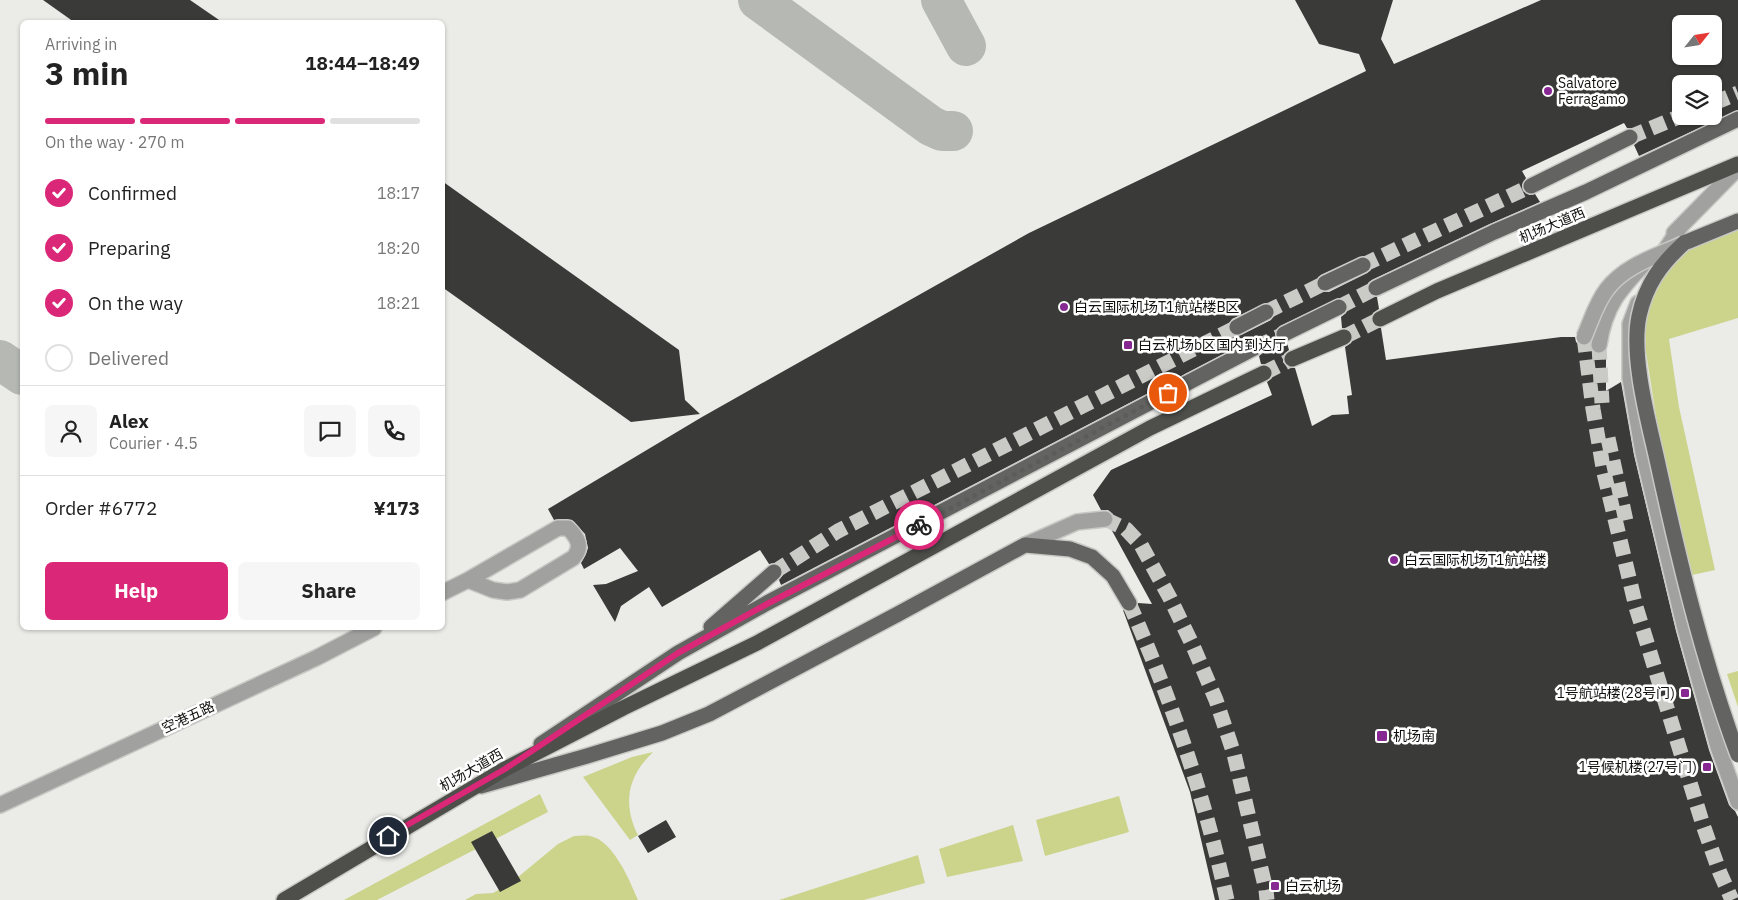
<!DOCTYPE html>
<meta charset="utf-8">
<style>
body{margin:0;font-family:"IBM Plex Sans","Noto Sans SC",sans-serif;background:#f6f6f6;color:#222;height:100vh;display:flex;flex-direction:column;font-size:19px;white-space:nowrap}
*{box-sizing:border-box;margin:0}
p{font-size:16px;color:#767676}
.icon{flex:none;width:28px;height:28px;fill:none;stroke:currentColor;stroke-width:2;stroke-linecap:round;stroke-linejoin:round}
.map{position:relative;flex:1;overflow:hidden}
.panel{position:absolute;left:20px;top:20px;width:425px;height:610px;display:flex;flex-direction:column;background:#fff;border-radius:8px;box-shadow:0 1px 4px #0004}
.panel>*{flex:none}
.needle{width:32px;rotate:60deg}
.fabs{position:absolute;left:1672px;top:15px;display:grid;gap:10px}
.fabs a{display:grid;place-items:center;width:50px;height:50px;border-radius:8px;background:#fff;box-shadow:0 1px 4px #0004;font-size:25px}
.pin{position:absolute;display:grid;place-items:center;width:42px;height:42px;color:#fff;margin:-21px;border:2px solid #fff;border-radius:50%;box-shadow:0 1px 5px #0007}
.courier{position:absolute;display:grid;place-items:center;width:50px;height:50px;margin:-25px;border:4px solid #db2777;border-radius:50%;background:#fff;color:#222;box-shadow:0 1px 6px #0007}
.overview em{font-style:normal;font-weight:700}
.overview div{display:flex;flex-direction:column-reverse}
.overview{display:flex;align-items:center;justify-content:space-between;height:85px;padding:0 25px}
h1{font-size:32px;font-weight:700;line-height:38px}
.bar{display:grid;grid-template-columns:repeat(4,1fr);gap:8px 5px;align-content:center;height:60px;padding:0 25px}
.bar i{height:6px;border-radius:4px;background:#e0e0e0}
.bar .on{background:#db2777}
.bar p{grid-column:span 4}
.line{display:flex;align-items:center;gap:12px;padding:0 25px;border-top:1px solid #e0e0e0}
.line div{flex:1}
.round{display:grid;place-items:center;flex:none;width:52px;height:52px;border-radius:8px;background:#f6f6f6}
ol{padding:0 25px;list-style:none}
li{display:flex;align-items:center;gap:15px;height:55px}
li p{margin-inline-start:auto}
li .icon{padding:5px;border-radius:50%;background:#db2777;color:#fff;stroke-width:4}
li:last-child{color:#767676}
li i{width:28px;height:28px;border:2px solid #e0e0e0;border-radius:50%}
.action{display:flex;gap:10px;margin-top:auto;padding:10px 25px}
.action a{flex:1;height:58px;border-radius:8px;background:#db2777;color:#fff;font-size:20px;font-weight:700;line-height:58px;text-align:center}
.action a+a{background:#f6f6f6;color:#222}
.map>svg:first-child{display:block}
.green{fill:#ccd48c}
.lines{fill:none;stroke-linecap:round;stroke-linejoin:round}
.taxiway{stroke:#b6b8b4;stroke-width:40}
.building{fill:#3a3b38;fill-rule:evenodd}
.minor-tunnel{stroke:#cacbc7;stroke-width:15;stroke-dasharray:15 8;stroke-linecap:butt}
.major-tunnel{stroke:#cacbc7;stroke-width:15;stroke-dasharray:15 8;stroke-linecap:butt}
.highway-tunnel{stroke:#cacbc7;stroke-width:15;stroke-dasharray:15 8;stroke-linecap:butt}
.minor-casing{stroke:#c8c9c5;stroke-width:18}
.major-casing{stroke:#c8c9c5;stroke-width:18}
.highway-casing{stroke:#c8c9c5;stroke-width:18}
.minor{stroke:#a1a19f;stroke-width:15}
.major{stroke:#636461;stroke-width:15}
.highway{stroke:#4e4e4b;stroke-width:15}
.minor-bridge-casing{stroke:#c8c9c5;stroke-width:18;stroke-linecap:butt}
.major-bridge-casing{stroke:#c8c9c5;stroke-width:18;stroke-linecap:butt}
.minor-bridge{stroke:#a1a19f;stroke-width:15}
.major-bridge{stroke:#636461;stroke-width:15}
.done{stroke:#5c5d5a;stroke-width:5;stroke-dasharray:0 9}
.route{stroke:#db2777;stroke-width:6}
.poi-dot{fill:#862792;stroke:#fff;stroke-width:2}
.labels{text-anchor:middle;stroke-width:5;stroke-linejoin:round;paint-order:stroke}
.poi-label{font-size:14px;fill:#0f100e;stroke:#fff;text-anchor:start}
.street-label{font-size:14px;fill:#0f100e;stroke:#fff}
</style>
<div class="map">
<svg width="1738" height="900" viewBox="0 0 1738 900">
<rect width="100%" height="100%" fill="#ebece8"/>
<path class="green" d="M1738,227v91l-69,21 10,68 36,163 -23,5 -32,-133 -14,-90v-40l19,-38 16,-19 23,-15z
M1738,671v36l-11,-33z
M653,752c-25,24 -31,51 -15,83l-8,5 -47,-63 49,-20z
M540,794l8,18 -171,88h-33z
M1119,796l10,36 -84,24 -9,-36z
M1013,825l10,36 -76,16 -8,-28z
M574,836c5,0 11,-1 16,0 23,4 40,45 48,64h-173l11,-6 17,-1 19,-11 46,-38z
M918,855l7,28 -61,17h-85z"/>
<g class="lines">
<path class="taxiway" d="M758,0l173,126 11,5h11
M941,0l25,46
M0,360l22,15"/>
</g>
<path class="building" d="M43,0h147l32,22h-148z
M1295,0h98l-12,39 13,25 147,-64h197v110l-99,46 -5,-11 4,-3 1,-9 -4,-4 -8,-1 -3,-5 -102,48 4,7 -4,7 1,6 7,4 5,-1 5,8 -50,22 -118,56 -4,3 -1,5 3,7 7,2 2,12 -6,4 -2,6 3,7 7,2 5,32 175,-23h14l1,5 5,4 9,-2 3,8 4,2h5l4,-3v40l15,-9 13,73 42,176 33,119 20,55 6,6 3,6v83h-523l-25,-108 -67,-182 7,2 7,-4 1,-5 14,1 -42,-77 4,-5 -1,-8 -5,-4h-7l-8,-15 18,-25 161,-75 -5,-13 5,-4 1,-9 -4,-4 -8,-1 -2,-8 5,-4 1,-5 -4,-8h-9l-471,246 -2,-5 4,-5 -2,-9 -4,-3 -8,1 -9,-14 -98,57 -13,-20 -28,19 -6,16 -22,-37 13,-1 32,-13 -18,-23 -36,21 -3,-6 5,-9 2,-6 -3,-14 -13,-14h-18l-6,-11 154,-92 327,-184 337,-162 -7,-17 -40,-10zM1681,24h33v32h-33zM1681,84h33v32h-33zM1363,256l5,1 4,4 -1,9 -4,3 -38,19 -9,-1 -3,-4 -1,-5 5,-7zM1339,298l6,2 3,7 -2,6 -5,4 1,11 8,2 3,8 -2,5 -6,4 7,48 -5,1 2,18 -17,1 -20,11 -17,-58 -8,-1 -4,-5 1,-8 5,-4 -2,-7 -9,-2 -3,-8 5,-7zM1266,303l5,1 3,4 1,5 -4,7 -30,15 -5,1 -7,-4 -1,-6 4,-7z
M442,181l237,169 6,50 15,14 -69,8 -189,-135z
M666,820l10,17 -28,16 -10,-17z
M492,831l29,50 -21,11 -29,-50z"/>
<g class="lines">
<path class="minor-tunnel" d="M1584,337l9,72 11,64 32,134 67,218 17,48 12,27
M1599,345l3,58
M1608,438l18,83
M1105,519l21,10 15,16 29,53 23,48 23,54 18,54 32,136 1,10"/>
<path class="major-tunnel" d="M1714,103l24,-10
M1630,137l51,-21
M1363,265l168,-79
M1339,307l37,-19
M1266,312l59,-29
M1256,347l28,-13
M774,572l64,-41 399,-204
M1129,603c42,96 76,194 98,297"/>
<path class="highway-tunnel" d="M1344,337l36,-18
M1264,373l28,-14"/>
<defs>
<path id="minor" d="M1674,233l64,-65
M1660,258l21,-32
M1638,303l-8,21v54l13,75 42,176 33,118 20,55
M1599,345c6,-39 20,-55 47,-83
M1025,545l52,-23 28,-3
M442,593l26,-13 90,-52h10c10,10 15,19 5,30l-53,32 -13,2 -14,-2 -25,-10
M0,805l316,-147 58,-30"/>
<path id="major" d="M1531,186l99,-49
M1684,243l54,-22
M1325,283l38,-18
M1376,288l118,-56 92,-40 152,-73
M1237,327l29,-15
M1284,334l55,-27
M711,627l63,-55
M541,744l137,-91 89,-50 489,-256
M481,786l106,-30 75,-23 47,-19 189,-100 127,-69 45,4 22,8 21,19 16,27"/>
<path id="highway" d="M1380,319l57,-28 301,-127
M1292,359l52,-22
M284,900l221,-131 118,-61 134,-65 393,-215 114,-55"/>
</defs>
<use href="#minor" class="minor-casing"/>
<use href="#major" class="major-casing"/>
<use href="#highway" class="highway-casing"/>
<use href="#minor" class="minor"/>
<use href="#major" class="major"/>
<use href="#highway" class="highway"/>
<defs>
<path id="minor-bridge" d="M1584,337c7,-16 12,-34 23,-48 18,-24 50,-33 76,-45"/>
<path id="major-bridge" d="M1684,243c-23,21 -38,41 -45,73 -8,39 8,100 17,139 22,101 46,203 82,300"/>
</defs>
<use href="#minor-bridge" class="minor-bridge-casing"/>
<use href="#major-bridge" class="major-bridge-casing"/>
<use href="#minor-bridge" class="minor-bridge"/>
<use href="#major-bridge" class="major-bridge"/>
</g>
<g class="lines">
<path class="done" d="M919,525l249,-132"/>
<path class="route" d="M388,836l117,-67 173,-116 89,-49 152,-79"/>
</g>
<g class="poi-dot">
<circle cx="1548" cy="91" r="5"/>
<circle cx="1064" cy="307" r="5"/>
<rect x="1123" y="340" width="10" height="10" rx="2.5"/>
<circle cx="1394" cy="560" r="5"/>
<rect x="1680" y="688" width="10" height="10" rx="2.5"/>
<rect x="1376" y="730" width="12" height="12" rx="2.5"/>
<rect x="1702" y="762" width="10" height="10" rx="2.5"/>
<rect x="1270" y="881" width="10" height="10" rx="2.5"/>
</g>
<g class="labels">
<g class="poi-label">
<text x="1558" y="88">Salvatore<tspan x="1558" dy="16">Ferragamo</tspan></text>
<text x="1074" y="312">白云国际机场T1航站楼B区</text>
<text x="1138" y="350">白云机场b区国内到达厅</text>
<text x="1404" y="565">白云国际机场T1航站楼</text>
<text x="1675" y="698" text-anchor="end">1号航站楼(28号门)</text>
<text x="1393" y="741">机场南</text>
<text x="1697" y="772" text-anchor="end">1号候机楼(27号门)</text>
<text x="1285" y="891">白云机场</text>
</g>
<g class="street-label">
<text transform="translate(1552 225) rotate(-23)" y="5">机场大道西</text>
<text transform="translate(188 717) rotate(-25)" y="5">空港五路</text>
<text transform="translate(471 770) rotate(-30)" y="5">机场大道西</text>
</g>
</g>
</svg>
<div class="fabs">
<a><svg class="needle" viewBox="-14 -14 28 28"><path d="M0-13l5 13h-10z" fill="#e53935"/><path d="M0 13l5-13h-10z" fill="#767676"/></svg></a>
<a><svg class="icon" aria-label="layers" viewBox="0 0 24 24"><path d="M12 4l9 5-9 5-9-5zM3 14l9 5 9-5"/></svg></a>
</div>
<div class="pin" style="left:1168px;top:393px;background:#ea580c"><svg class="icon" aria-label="bag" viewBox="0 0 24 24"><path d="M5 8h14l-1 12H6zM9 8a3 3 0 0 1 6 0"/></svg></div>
<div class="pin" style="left:388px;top:836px;background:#1f2937"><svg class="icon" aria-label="home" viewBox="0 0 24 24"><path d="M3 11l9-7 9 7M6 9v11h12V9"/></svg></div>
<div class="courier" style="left:919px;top:525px"><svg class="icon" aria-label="bike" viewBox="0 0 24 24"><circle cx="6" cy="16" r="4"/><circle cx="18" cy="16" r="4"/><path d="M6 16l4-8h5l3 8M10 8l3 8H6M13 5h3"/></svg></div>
<section class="panel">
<div class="overview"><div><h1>3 min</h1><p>Arriving in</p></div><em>18:44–18:49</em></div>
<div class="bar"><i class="on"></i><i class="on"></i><i class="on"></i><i></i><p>On the way · 270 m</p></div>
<ol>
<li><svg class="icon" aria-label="check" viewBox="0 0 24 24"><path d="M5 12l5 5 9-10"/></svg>Confirmed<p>18:17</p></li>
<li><svg class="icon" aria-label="check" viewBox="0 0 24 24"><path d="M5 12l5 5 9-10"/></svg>Preparing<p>18:20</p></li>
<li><svg class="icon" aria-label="check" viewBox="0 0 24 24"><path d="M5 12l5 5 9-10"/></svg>On the way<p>18:21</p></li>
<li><i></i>Delivered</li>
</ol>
<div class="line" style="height:90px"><a class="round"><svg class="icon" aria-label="person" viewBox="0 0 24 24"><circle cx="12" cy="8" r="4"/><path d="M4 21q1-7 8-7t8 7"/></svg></a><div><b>Alex</b><p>Courier · 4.5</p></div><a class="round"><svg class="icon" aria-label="chat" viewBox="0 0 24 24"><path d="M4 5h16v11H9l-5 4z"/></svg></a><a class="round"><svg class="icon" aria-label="phone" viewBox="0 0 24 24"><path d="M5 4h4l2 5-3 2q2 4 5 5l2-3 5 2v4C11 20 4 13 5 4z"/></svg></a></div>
<div class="line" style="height:65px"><div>Order #6772</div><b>¥173</b></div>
<div class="action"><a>Help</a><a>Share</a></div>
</section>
</div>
